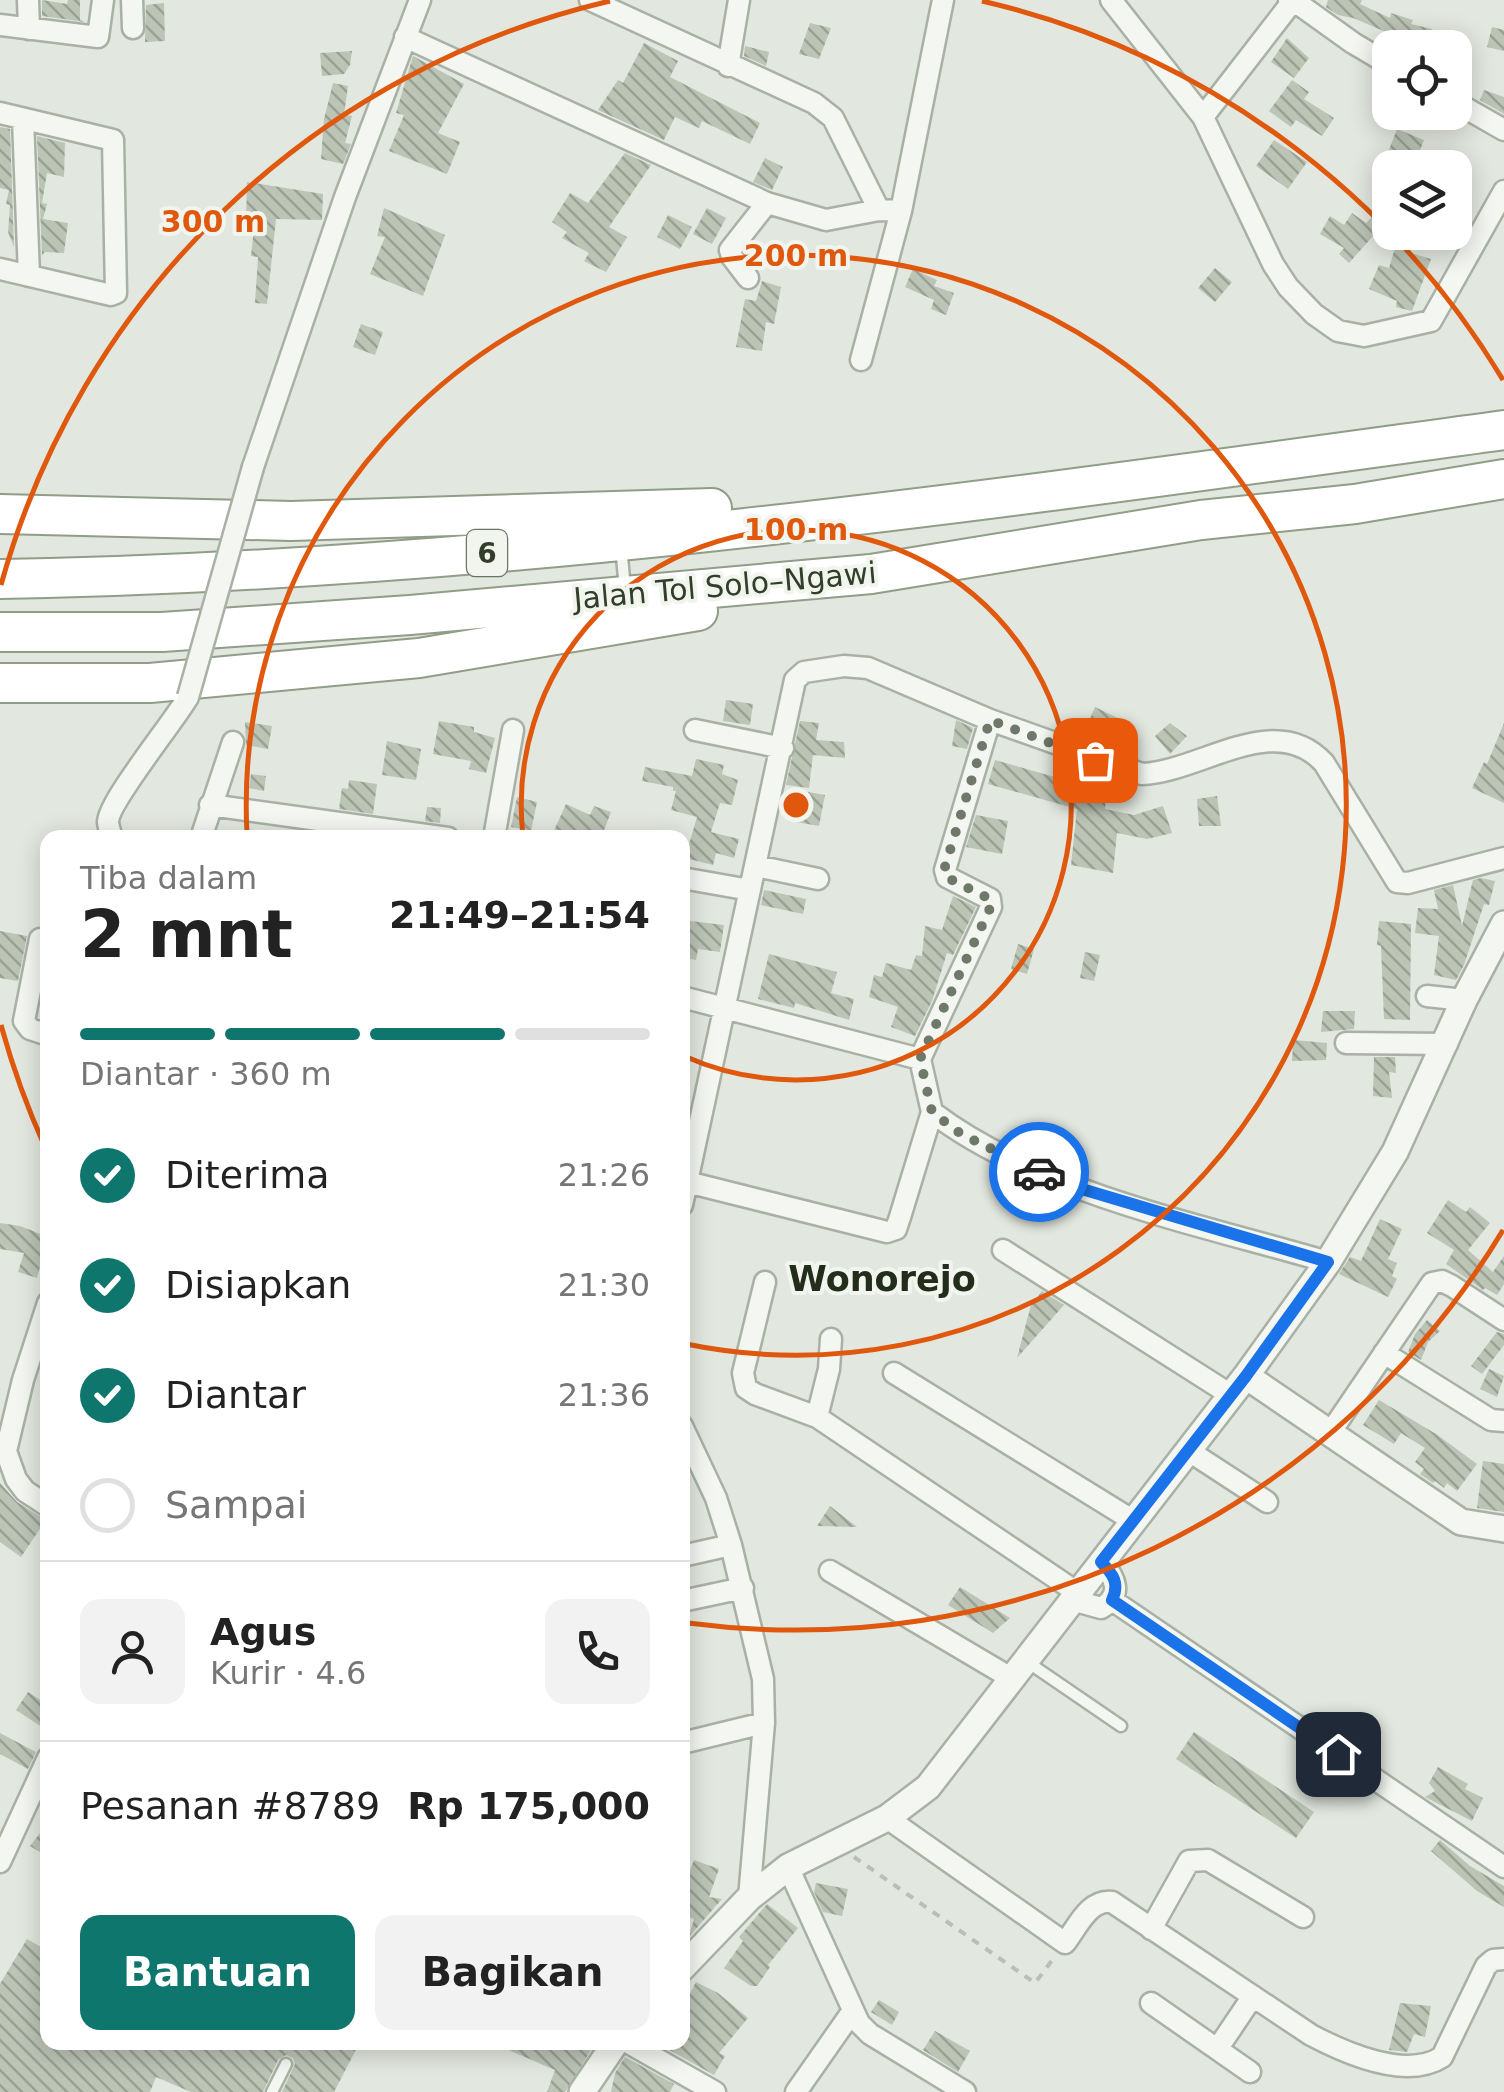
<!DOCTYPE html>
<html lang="id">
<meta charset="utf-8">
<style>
body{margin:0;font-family:"DejaVu Sans",sans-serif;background:#f2f2f2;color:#222;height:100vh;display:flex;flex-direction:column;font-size:38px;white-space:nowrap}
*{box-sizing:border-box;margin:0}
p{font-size:32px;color:#767676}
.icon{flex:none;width:55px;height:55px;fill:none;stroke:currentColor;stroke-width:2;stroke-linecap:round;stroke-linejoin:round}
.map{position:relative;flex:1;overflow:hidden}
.sheet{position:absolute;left:40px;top:830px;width:650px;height:1220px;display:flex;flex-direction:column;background:#fff;border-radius:20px;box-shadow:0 5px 25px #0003}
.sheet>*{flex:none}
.controls{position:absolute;left:1372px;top:30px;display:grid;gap:20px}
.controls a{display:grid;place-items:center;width:100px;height:100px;border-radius:20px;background:#fff;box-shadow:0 5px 25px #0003;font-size:50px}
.pin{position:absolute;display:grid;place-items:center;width:85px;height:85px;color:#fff;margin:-42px;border-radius:20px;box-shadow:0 5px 15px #0006}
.courier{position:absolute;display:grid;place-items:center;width:100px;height:100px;margin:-50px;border:8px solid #1a73e8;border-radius:50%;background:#fff;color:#222;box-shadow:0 2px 12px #0007}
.summary em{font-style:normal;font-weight:700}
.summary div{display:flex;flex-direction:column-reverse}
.summary{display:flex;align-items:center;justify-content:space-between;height:170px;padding:0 40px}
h1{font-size:65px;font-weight:700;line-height:75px}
.bar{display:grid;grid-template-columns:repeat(4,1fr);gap:15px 10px;align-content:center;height:120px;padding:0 40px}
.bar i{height:12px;border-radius:8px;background:#e0e0e0}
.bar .active{background:#0f766e}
.bar p{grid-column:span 4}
.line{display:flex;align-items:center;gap:25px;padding:0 40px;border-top:2px solid #e0e0e0}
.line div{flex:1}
.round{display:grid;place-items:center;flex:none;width:105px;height:105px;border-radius:20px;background:#f2f2f2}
ol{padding:0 40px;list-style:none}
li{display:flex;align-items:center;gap:30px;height:110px}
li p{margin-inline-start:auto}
li .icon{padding:10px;border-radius:50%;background:#0f766e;color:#fff;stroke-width:4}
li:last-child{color:#767676}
li i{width:55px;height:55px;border:5px solid #e0e0e0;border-radius:50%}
.primary-button{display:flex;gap:20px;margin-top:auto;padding:20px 40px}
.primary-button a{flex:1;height:115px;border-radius:20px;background:#0f766e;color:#fff;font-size:40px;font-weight:700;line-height:115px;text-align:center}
.primary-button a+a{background:#f2f2f2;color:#222}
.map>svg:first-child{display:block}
.building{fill:url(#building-back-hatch)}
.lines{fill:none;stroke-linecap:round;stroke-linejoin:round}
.service-casing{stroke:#a9b1a5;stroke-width:15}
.minor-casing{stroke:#a9b1a5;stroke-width:25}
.tertiary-casing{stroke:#a9b1a5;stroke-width:30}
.motorway-casing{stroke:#909d87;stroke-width:42}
.path{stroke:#b9bfb5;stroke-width:4;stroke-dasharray:8 8;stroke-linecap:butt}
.service{stroke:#f3f6f1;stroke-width:10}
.minor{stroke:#f3f6f1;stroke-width:20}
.tertiary{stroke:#f3f6f1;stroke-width:25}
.motorway{stroke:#fff;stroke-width:38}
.minor-bridge-casing{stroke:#a9b1a5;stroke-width:25;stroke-linecap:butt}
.minor-bridge{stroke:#f3f6f1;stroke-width:20}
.done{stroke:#6f7969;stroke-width:10;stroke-dasharray:0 18}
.route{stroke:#1a73e8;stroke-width:12}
.ring{fill:none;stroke:#df580d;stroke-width:5}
.labels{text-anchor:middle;stroke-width:8;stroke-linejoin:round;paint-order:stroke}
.shield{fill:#f1f5ee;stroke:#6b7564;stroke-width:2.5}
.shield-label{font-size:28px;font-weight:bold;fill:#313e29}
.street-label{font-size:30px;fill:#313e29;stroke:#f1f5ee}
.quarter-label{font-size:35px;font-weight:bold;fill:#222e1b;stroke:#f1f5ee}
.centre{fill:#df580d;stroke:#f1f5ee;stroke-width:5}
.ring-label{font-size:30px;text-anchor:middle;font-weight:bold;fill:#df580d;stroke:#f1f5ee;stroke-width:8;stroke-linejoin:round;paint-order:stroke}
</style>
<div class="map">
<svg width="1504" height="2092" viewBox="0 0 1504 2092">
<defs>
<pattern id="building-back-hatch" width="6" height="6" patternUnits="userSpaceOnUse" patternTransform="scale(2.5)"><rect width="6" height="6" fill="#bcc4b6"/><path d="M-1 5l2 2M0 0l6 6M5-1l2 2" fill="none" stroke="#99a194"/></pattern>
</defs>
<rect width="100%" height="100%" fill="#e2e7df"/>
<path class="building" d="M42,0l25,4 1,-4h12v20l5,2 -43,-6z
M1328,0h34l-2,4 30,14 1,-5 22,7 -2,4 21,5 -4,19h-25l-20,-7 3,-9 -33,-14 -15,-3 -12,-8z
M164,3l1,38 -20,1 1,-37z
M810,23l21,5 -12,31 -20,-5z
M1492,27l12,3v21l-17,-4z
M1287,38l22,20 -15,20 -23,-16z
M644,43l34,18 -8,16 90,46 -10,21 -48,-23 -3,7 -24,-11 -11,23 -66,-30 20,-30 5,3z
M745,46l24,6 -3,14 -22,-10z
M352,51l-2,14 -6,9 -22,2 -2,-23z
M413,56l51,28 -26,49 22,9 -13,32 -58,-23 15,-36 -8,-2z
M1292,80l17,12 -5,7 30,19 -12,18 -26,-16 -5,7 -22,-16z
M333,83l15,3 -4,28 8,2 -7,27 6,1 -8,20 -22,-5 3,-40z
M1484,90l20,7v17l-24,-14z
M0,127l10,2 4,118 -6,-15 2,-27 -4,-1 3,-14 -9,-2z
M1397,129l27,11 -11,28h-31z
M37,136l28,7 -1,34 -17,-4 -5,30 5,1 -4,15 25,4 -4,30 -19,-1 -3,3z
M1274,140l33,22 -19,27 -32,-23z
M625,153l26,12 -42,62 18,10 -21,35 -22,-11 5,-8 -27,-15 5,-6 -15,-10 18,-29 18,10z
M765,158l18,9 -11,23 -19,-8z
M247,182l76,12 -1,26 -46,-1 -9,85 -12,-1 3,-46 -7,-1 4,-37h-9z
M384,208l61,27 -22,61 -53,-22 15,-37 -8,-1z
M707,208l19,10 -14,26 -19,-10z
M1352,213l14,10 7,-7 10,9 -34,38 -10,-9 5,-6 -24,-14 10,-18 14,9z
M668,215l24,12 -12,22 -23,-12z
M1395,248l36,11 -19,52 -16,-4 1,-6 -28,-12 10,-24 10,3z
M1215,268l17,14 -17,20 -17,-14z
M913,269l24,11 -3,6 20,7 -8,22 -15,-6 3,-9 -29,-13z
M762,281l19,6 -7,37 -8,-2 -4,29 -26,-4 9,-48 11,2z
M361,324l22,8 -8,23 -22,-8z
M726,700l27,4 -3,21 -27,-4z
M1095,707l35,17 -12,23 -34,-15z
M956,720l17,8 -6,21 -15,-3z
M439,721l35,6v5l21,6 -9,35 -17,-4 2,-8 -38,-7z
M800,721l19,2 -3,17 28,2 1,16 -32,-3 -4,33 -23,-3z
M245,722l27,4 -4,23 -22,-4z
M1170,723l17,13 -17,18 -15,-18z
M1504,723v80l-32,-15 12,-26 3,2z
M387,741l34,8 -5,31 -34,-5z
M696,759l28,6 -2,9 16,6 -6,25 -12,-2 -9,29 28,7 -5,19 -18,-5 -3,12 -28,-7 12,-41 -26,-7 5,-19h-3v-4l-31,-6 3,-14 47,9z
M995,760l84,24 -1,4 28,3 -1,18 29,6 29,-9 9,27 -25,6 -30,-6 -4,40 -42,-8 6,-56 -89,-25z
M251,774l15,2 -2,15 -15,-3z
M349,780l28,4 -4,30 -34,-5 3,-21 6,1z
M803,791l22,4 -6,31 -23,-4z
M1217,796l4,30h-22l-2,-27z
M517,797l20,5 -6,29 -20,-4z
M566,804l24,11 4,-9 17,6 -10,26 -24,-7 -3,7 -22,-3z
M427,807l14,1 -1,15 -15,-2z
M976,815l32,6 -6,33 -36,-7z
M1481,878l14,3 -6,24 -5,-1 -20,61 -8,15 -22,-5 5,-39 -24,-3 3,-25 20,1 -4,-19 19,-5 9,41 11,-46z
M764,890l42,9 -3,15 -42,-9z
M953,896l23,11 -23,48 -6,-2 -15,48 -17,35 -24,-9 7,-20 -29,-10 5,-22 8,2 4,-14 25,7 5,-15 6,1 3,-30 17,4z
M682,920l42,5 -4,27 -22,-3 -2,11 -14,-3z
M1379,921l32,3 -1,96 -26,-1 -3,-73 -4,-1z
M0,931l27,5 -9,45 -18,-3z
M1018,944l16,5 -7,25 -16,-5z
M1085,952l15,3 -6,26 -14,-3z
M769,954l68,18 -6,21 23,6 -5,21 -54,-17 -1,5 -36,-9z
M1323,1011h32l-1,18 -33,3z
M1293,1040l34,3 -1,17 -34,1z
M1374,1057h21l1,16 -7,-1 3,26 -19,-2z
M1448,1200l18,12 4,-5 20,16 -22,27 25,22 11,-16v28l-7,11 -12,-7 -2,2 -37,-26 8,-14 -27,-17z
M1380,1219l22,10 -14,30 9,4 -5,13 5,3 -9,18 -49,-23 11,-17 11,4z
M0,1223l20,3 28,11 -11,41 -19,-6 6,-19 -24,-4z
M1042,1291l22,14 -47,53 14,-53z
M1427,1320l13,11 -12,11 -7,18 -13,-8 7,-18z
M1497,1332l7,2v11l-22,29 -11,-8z
M1489,1369l15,7 -7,21 -17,-8z
M1379,1400l57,34 41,30 -20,27 -10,-8 -3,5 -9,-7 -2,2 -13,-9 4,-5 -9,-7 10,-14 -24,-15 -7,11 -31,-19z
M1483,1461l21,3v48l-27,-4z
M0,1483l17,19 29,18 -25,37 -21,-15z
M830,1506l27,21 -40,-1z
M960,1587l50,31 -17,15 -45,-28z
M28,1692l20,13v26l-32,-21z
M1194,1732l120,80 -18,26 -120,-79z
M0,1733l36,19 -8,17 -28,-15z
M1438,1767l30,17 -3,5 18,9 -11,23 -47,-24 10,-6 -6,-8z
M48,1823v34l-18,-11z
M1440,1840l30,26 34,20v21l-27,-16 -46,-40z
M694,1860l25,9 -10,28 13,2 -34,39 6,-19 -12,-4v-24z
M816,1883l32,6 -6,27 -19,-4 -9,-20z
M767,1904l31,24 -30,37 2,2 -13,19h-6l-27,-18 19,-27 -4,-4z
M27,1939l21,12v91h241l13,7 3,-7h55l-26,50h-52l13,-28 -2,-6 -7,-3 -8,5 -15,32h-72l-35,-15 -6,15h-150v-108z
M696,1982l22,11 30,25 -29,35 6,3 -11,19 -50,-28 1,-5h17v-33z
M879,2000l20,12 -7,13 -21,-13z
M1400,2003l31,3 -6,31 -11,-3 -7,18 -18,-2z
M935,2031l35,20 -12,21 -35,-22z
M490,2042h106l-31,50h-18l8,-22z
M625,2057l49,27 -4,8h-59l4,-19z"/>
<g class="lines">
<defs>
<path id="service" d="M621,546l4,43
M1026,1661l95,65
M272,2092l14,-28"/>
<path id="minor" d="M28,0l1,29
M132,0l1,28
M590,0l224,103 19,15 46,92
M1111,0l92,117 70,147 15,23 26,27 24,17 26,5 67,-15 73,-130
M1293,0l60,43 37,22
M0,25l98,12 5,-37
M405,37l362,166 59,17 53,-10 22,1
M728,66l11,-66
M1455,102l49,28
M0,113l113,27 3,153 -5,2 -111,-26
M1203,117l89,-115 -3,-2
M23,119l6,157
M748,278l-16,-21 -2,-7 37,-47
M861,360l40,-149 42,-211
M253,467l92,-270 75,-197
M695,730l88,18
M210,805l238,33
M112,838c-1,-2 -4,-14 -4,-16 0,-20 65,-99 80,-125
M201,838l32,-96
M494,838l19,-108
M756,866l62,13
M682,878l68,12
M40,939l-16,82 6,8 18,6
M1427,996l37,4
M682,997l238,62 12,53c104,80 270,113 396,150
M1346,1043l101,1
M920,1059l71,-152 -1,-8 -43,-22 -2,-7 45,-150
M687,1182l200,50 9,-3 4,-12 32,-105
M682,1205l113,-525 9,-8 40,-6 24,2 122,52 152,54c58,-2 133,-65 182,-11l73,119 11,1 96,-25
M1003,1250l228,145
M765,1282l-22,91 3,15 9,6 62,23 12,-48 2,-30
M48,1303l-25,77 -17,71 10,28 9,12 23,15
M1384,1353l107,67 13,1
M894,1373l238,147
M817,1417l261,176
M682,1426l34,72 15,47 32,134 1,44 -15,175
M1330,1433l102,-150 10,-2 10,5 52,34
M1189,1451l78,51
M682,1556l49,-11
M830,1571l181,107
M1072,1600l29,8c23,-13 14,-31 0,-47
M1112,1600l392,267
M682,1601l61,-13
M682,1743l82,-20
M887,1818l178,125c13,-17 24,-44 47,-41l199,133c34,18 95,45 131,22l44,-91 7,-6 11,-1
M0,1862l48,-104
M788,1867l71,156 11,11 95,58
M1151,1929l38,-68 19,-1 95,57
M1151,2003l99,69
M627,2042l88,50
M1218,2048l35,-52
M796,2092l56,-80"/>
<path id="tertiary" d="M1246,1376l215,146 43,7
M682,1968l67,-70 39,-31 99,-49 41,-31 318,-411 82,-114 67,-110 69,-152 40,-76
M582,2092l34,-50"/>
<path id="motorway" d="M0,514l291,7 421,-13
M0,579c505,-8 1005,-81 1504,-149
M0,632h162l248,-17 461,-41 330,-54 154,-16 149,-25
M0,683h150l269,-25 279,-47"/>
</defs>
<use href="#service" class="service-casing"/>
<use href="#minor" class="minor-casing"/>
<use href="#tertiary" class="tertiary-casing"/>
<use href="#motorway" class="motorway-casing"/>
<path class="path" d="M854,1857l181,126 18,-24"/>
<use href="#service" class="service"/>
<use href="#minor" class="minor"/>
<use href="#tertiary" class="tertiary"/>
<use href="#motorway" class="motorway"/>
<defs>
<path id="minor-bridge" d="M188,697l65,-230"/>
</defs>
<use href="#minor-bridge" class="minor-bridge-casing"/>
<use href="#minor-bridge" class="minor-bridge"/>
</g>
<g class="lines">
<path class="done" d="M1039,1172l-78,-38 -29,-22 -12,-53 72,-155 -2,-5 -44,-22 -2,-7 46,-150 105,40"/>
<path class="route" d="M1039,1172l36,15 253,75 -82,114 -145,186c12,12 19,21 11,38l226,154"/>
</g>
<g class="ring">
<path d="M523 836A275 275 0 1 1 684 1056"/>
<path d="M247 834A550 550 0 1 1 686 1344"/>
<path d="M1503 1230A825 825 0 0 1 688 1623M45 1147A825 825 0 0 1 1 1025M1 585A825 825 0 0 1 610 1M982 1A825 825 0 0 1 1503 380"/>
</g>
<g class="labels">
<rect class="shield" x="467" y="530" width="40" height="46" rx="8"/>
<g class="shield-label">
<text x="487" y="563">6</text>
</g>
<g class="street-label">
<text transform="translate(725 586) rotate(-5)" y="10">Jalan Tol Solo–Ngawi</text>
</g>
<g class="quarter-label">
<text x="882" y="1291">Wonorejo</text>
</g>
</g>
<circle cx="796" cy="805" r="15" class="centre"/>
<g class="ring-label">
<text x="213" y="232">300 m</text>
<text x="796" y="266">200 m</text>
<text x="796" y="540">100 m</text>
</g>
</svg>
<div class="controls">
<a><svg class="icon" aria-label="locate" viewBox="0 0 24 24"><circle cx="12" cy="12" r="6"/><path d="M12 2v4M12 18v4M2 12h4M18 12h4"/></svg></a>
<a><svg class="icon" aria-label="layers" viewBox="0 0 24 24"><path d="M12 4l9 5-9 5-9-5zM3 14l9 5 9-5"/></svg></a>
</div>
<div class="pin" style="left:1095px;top:760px;background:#ea580c"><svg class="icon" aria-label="bag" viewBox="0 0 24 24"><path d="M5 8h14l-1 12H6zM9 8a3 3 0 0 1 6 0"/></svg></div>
<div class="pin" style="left:1338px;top:1754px;background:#1f2937"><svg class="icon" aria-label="home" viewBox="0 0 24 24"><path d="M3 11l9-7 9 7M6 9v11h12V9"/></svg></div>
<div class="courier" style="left:1039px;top:1172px"><svg class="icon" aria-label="car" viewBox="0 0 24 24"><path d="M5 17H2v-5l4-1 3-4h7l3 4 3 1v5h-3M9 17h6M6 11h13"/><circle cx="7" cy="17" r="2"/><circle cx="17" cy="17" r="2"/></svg></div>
<section class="sheet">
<div class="summary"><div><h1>2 mnt</h1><p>Tiba dalam</p></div><em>21:49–21:54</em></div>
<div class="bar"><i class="active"></i><i class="active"></i><i class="active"></i><i></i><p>Diantar · 360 m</p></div>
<ol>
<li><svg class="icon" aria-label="check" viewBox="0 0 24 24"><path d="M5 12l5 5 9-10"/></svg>Diterima<p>21:26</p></li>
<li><svg class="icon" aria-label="check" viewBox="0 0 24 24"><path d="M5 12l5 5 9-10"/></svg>Disiapkan<p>21:30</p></li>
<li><svg class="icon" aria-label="check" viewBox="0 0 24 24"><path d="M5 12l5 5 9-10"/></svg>Diantar<p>21:36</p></li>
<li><i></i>Sampai</li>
</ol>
<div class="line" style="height:180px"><a class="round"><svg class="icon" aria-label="person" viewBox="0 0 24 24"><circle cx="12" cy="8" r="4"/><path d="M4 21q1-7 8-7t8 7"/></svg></a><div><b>Agus</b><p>Kurir · 4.6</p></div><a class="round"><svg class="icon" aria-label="phone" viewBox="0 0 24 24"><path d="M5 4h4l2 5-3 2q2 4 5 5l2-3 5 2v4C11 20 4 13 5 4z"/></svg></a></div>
<div class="line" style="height:130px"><div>Pesanan #8789</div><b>Rp 175,000</b></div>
<div class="primary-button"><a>Bantuan</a><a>Bagikan</a></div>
</section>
</div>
